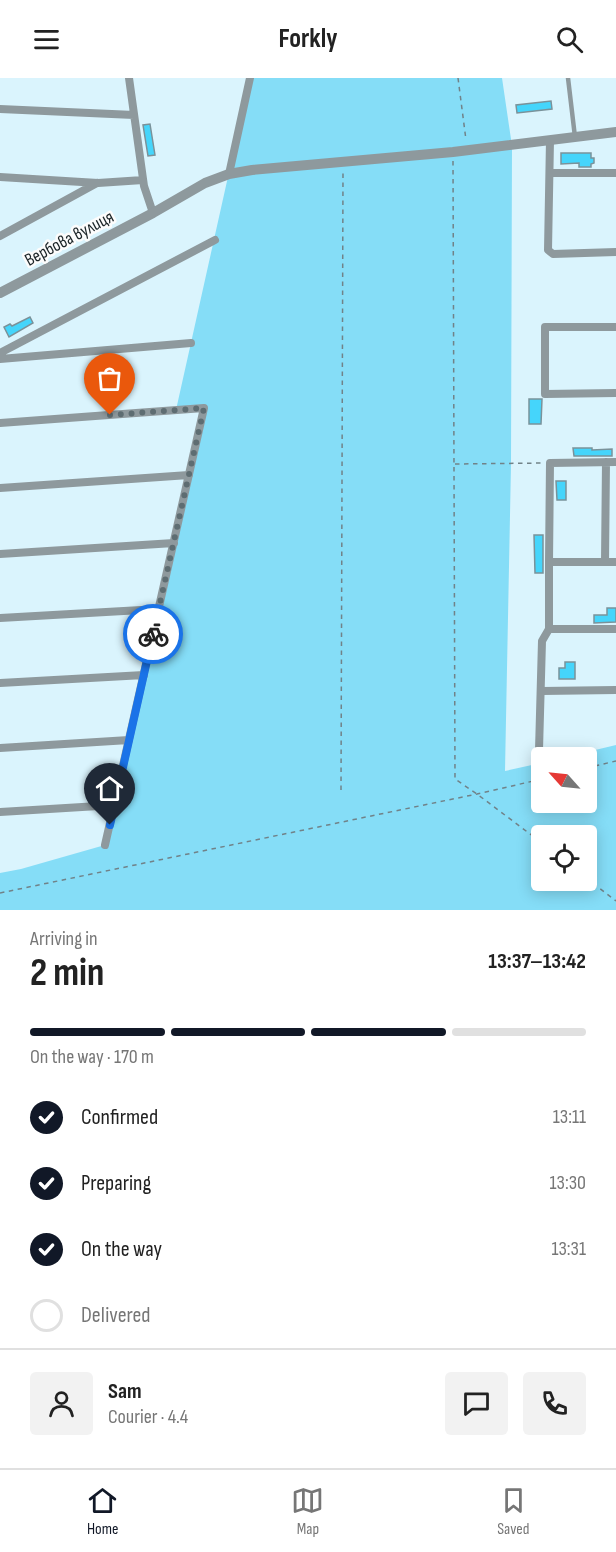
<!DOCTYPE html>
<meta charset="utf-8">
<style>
body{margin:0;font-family:"Sofia Sans Condensed",sans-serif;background:#f2f2f2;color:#222;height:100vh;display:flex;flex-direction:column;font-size:22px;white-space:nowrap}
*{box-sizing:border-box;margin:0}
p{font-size:20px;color:#767676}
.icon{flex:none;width:33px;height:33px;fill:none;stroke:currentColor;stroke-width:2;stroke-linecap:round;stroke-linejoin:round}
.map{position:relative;height:832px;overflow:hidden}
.details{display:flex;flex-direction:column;background:#fff;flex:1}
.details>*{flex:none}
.needle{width:39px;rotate:297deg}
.fabs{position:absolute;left:531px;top:669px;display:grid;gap:12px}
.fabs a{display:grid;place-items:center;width:66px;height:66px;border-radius:6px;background:#fff;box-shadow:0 3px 15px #0003;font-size:30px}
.pin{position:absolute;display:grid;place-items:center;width:51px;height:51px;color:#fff;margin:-62px -26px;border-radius:50% 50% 50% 0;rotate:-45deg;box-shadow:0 0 6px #0007}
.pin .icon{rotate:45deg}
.courier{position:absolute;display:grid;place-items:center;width:60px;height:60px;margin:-30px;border:4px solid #1a73e8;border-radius:50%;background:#fff;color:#222;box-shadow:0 2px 8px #0007}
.summary em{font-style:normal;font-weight:700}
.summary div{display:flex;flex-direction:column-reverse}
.summary{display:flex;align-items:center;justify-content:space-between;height:102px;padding:0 30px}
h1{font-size:39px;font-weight:700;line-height:45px}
.bar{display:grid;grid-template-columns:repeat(4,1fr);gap:9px 6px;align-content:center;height:72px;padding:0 30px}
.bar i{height:8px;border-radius:4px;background:#e0e0e0}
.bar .on{background:#111827}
.bar p{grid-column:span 4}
.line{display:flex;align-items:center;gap:15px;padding:0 30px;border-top:2px solid #e0e0e0}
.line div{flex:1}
.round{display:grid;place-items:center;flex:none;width:63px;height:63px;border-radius:6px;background:#f2f2f2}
ol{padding:0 30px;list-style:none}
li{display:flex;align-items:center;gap:18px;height:66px}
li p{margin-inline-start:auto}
li .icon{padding:6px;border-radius:50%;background:#111827;color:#fff;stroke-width:4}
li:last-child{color:#767676}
li i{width:33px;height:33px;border:3px solid #e0e0e0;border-radius:50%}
header{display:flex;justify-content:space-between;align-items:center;height:78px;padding:0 30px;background:#fff;font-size:27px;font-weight:700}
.tabs{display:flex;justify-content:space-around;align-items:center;height:84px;border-top:2px solid #e0e0e0;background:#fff;font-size:16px;color:#767676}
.tabs a{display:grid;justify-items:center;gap:3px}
.tabs .on{color:#111827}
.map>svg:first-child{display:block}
.green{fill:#85ddf7;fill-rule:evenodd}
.building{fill:#45d5fb;stroke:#7a929a;stroke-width:1.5}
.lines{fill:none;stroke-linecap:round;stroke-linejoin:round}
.path{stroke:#718288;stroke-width:1.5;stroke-dasharray:4.5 4.5;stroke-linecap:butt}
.service{stroke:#8e999d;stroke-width:4.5}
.minor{stroke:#8e999d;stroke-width:8}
.tertiary{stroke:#8e999d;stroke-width:10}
.done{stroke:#5e6d72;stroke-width:6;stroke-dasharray:0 10.8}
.route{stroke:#1a73e8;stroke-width:8}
.labels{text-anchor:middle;stroke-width:5;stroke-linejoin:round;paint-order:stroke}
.street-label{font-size:18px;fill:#1b2427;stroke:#fcfcfc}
</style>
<header><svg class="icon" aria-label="menu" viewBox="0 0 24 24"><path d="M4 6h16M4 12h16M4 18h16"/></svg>Forkly<svg class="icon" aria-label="search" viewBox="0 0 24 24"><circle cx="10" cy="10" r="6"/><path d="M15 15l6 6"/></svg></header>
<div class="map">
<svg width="616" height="832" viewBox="0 0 616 832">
<rect width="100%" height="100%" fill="#daf4fd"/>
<path class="green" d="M250,0h252l10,68 -1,318 -6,307 36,-8 1,39h44v-44l-20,-1 50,-12v165h-616v-37l21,-4 84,-24 99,-437 -28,2zM542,758h44v44h-44z"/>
<path class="building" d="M551,23l1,8 -35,4 -1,-8z
M150,46l5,31 -7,1 -5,-31z
M561,75h30v5h3v5l-3,1v3h-12v-4l-18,1z
M30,239l3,6 -24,14 -5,-10 6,-3 2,2z
M529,321h13l-1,25h-12z
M573,370h19v2l20,-1v7h-38z
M556,403h10v19h-9z
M534,457h9v38h-8z
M607,530h9v14l-22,1v-8h13z
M565,584h10v17h-16v-11h6z"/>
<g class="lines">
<path class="path" d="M458,0l8,62
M453,83l2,618 22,15 65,49
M455,386l88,-1
M586,690l30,-7
M341,712l2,-619
M586,800l30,23
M0,815l477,-99 65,-15"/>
<path class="service" d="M568,0l7,59"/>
<path class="minor" d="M129,0l15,108 9,27
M0,31l134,6
M550,62l-2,110 5,4 63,-2
M550,95h66
M229,96l21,-96
M0,99l98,6 45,-3
M0,158l97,-53
M616,249h-71v67l71,-1
M0,275l215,-113
M0,281l191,-16
M0,345l204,-15 -99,437
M0,410l189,-13
M0,476l174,-11
M549,484l1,-99 66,-1
M605,484l1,-100
M0,540l159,-9
M549,551h67
M0,605l144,-8
M542,613l74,-1
M0,670l129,-8
M539,672l3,-109 7,-12v-67h67
M0,734l115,-7"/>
<path class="tertiary" d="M0,215l153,-80 52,-30 24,-9 23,-4 201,-18 163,-20"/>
</g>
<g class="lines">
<path class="done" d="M110,337l94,-7 -51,226"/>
<path class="route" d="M110,747l43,-191"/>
</g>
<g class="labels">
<g class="street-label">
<text transform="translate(69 160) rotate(-28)" y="6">Вербова вулиця</text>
</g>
</g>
</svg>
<div class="fabs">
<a><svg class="needle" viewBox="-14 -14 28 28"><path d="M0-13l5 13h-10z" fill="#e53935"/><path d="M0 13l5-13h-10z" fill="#767676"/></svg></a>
<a><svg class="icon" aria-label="locate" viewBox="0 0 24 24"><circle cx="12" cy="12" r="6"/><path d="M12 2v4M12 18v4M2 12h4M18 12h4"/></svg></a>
</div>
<div class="pin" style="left:110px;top:337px;background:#ea580c"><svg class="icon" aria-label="bag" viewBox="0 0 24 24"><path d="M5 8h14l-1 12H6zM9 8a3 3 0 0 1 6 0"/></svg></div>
<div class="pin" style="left:110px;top:747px;background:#1f2937"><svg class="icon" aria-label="home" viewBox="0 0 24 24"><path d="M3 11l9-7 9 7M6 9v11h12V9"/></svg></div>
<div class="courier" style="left:153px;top:556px"><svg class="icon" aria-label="bike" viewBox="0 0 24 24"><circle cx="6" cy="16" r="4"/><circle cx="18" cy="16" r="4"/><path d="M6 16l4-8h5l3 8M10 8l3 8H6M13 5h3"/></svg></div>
</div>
<section class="details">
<div class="summary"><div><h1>2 min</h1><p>Arriving in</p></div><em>13:37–13:42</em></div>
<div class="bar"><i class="on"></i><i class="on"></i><i class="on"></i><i></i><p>On the way · 170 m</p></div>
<ol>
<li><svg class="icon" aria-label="check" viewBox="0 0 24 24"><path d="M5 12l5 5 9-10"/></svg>Confirmed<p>13:11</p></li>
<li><svg class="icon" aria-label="check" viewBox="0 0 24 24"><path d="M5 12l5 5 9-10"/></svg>Preparing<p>13:30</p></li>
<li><svg class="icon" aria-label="check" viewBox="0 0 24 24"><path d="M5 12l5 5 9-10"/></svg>On the way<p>13:31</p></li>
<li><i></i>Delivered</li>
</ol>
<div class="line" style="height:108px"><a class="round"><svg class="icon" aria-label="person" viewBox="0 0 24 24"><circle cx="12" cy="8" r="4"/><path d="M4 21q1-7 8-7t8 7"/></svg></a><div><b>Sam</b><p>Courier · 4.4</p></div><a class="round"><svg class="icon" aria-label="chat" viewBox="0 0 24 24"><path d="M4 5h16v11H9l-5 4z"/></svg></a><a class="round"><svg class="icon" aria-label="phone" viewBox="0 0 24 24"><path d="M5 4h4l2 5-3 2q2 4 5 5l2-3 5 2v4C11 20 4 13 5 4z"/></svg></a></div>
</section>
<nav class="tabs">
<a class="on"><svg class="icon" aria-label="home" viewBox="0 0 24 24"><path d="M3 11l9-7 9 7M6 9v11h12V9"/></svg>Home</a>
<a><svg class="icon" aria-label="map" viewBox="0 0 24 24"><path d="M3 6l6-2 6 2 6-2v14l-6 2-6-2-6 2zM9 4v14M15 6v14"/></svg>Map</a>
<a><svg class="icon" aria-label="saved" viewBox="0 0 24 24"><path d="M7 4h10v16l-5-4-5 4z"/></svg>Saved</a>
</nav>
